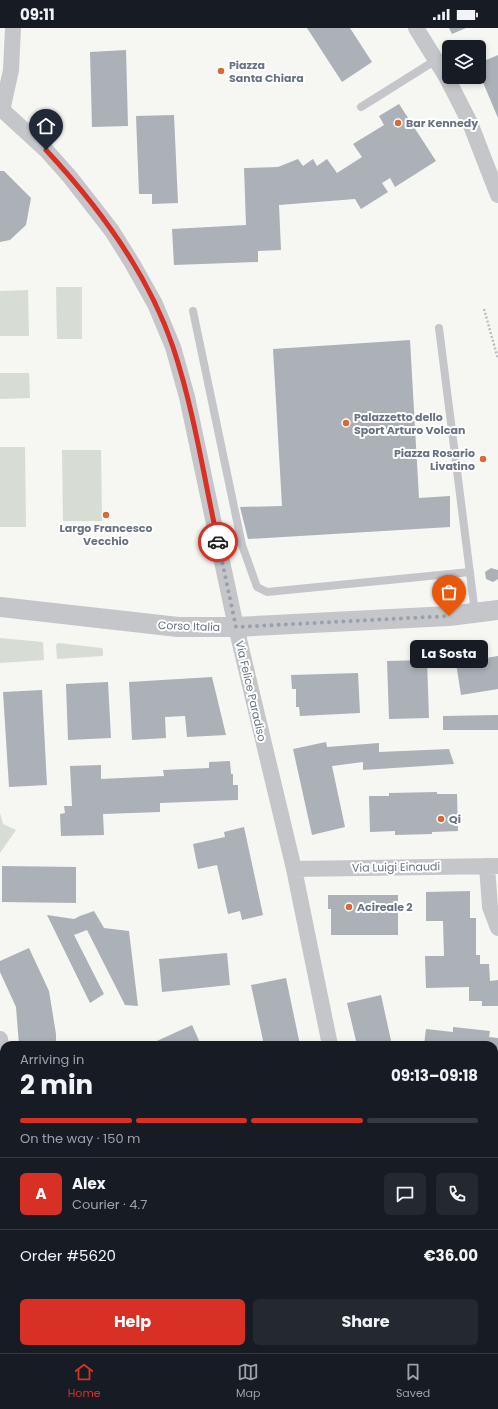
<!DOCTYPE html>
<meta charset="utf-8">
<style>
body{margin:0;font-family:Poppins,sans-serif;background:#242831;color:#f1f3f6;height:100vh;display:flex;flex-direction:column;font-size:15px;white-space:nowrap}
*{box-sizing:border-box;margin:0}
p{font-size:13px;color:#9ea1a6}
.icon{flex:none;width:22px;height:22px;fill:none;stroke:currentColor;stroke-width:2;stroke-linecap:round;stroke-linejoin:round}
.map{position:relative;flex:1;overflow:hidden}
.details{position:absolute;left:0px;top:1013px;width:498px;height:312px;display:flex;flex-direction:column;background:#171b24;border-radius:12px 12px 0 0;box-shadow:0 2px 6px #0003}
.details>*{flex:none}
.buttons{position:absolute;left:442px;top:12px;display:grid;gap:8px}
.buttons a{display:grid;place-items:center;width:44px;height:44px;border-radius:6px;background:#171b24;box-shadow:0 2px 6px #0003;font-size:20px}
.pin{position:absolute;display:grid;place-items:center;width:34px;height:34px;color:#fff;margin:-41px -17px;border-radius:50% 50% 50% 0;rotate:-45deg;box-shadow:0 0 4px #0007}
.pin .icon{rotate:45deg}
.courier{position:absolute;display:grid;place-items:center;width:40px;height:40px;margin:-20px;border:3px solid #d93025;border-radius:50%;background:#fff;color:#222;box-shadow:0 1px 5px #0007}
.bubble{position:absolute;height:28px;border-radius:6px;background:#171b24;box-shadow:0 2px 6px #0003;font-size:13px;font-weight:700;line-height:28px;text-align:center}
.overview em{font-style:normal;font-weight:700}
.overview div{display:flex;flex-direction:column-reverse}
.overview{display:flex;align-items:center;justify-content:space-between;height:68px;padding:0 20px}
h1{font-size:26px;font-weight:700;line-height:30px}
.bar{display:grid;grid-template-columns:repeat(4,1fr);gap:6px 4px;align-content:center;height:48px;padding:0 20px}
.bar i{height:5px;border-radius:3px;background:#363941}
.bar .current{background:#d93025}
.bar p{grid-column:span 4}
.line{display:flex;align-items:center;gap:10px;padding:0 20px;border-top:1px solid #363941}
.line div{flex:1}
.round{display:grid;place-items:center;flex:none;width:42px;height:42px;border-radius:6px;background:#242831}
.button{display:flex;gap:8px;margin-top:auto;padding:8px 20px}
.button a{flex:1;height:46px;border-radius:6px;background:#d93025;color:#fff;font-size:16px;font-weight:700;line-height:46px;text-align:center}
.button a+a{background:#242831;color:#f1f3f6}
.status{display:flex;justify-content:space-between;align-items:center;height:28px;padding:0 20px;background:#171b24;direction:ltr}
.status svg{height:11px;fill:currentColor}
.tabs{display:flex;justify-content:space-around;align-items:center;height:56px;border-top:1px solid #363941;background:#171b24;font-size:11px;color:#9ea1a6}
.tabs a{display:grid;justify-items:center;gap:2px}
.tabs .current{color:#d93025}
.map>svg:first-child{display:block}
.green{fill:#d7ddd4}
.building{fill:#abb1b7}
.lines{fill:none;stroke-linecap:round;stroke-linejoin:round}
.path{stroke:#bbbdbf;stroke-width:2.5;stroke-dasharray:2 2;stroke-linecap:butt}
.service{stroke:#c4c6ca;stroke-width:8}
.pedestrian{stroke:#c4c6ca;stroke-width:12}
.minor{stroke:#c4c6ca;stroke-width:16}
.tertiary{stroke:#c4c6ca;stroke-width:20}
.done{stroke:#99a1aa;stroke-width:4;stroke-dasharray:0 7.2}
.route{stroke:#d93025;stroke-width:5}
.poi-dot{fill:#d66b33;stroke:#fff;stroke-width:1.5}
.labels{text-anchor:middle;stroke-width:4;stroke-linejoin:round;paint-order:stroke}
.poi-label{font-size:11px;font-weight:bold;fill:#677382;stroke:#fff;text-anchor:start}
.street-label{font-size:11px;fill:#677382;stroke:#fff}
</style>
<div class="status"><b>09:11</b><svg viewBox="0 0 49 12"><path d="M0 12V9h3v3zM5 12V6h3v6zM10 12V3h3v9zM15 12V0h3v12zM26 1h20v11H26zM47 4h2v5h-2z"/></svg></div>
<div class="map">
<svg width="498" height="1325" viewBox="0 0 498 1325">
<rect width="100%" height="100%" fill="#f6f6f3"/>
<path class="green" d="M56,259h26v52h-25z
M28,262l1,46h-29v-45z
M0,345h29l1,25 -30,1z
M0,419h25l1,80h-26z
M62,422h39l1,71h-39z
M0,610l43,4 1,18 -44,3z
M58,615l44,5 1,2v6l-46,3 -1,-14z
M0,785l3,11 13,6 -16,23z"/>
<path class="building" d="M307,0h43l22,34 -30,20z
M449,0h17l-14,6z
M126,22l2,76 -36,1 -2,-75z
M498,27v63l-19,-45v-10z
M399,76l37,57 -41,26 -5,-9 -8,5 6,9 -27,17 -6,-10 -76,6 2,45 -23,1v11l-84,3 -2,-36 74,-4 -2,-57 34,-1 20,-8 5,7 10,-7 4,7 10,-7 10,14 25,-16 -9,-13 31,-19 -5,-9z
M174,87l4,88 -26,1v-10h-13l-3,-78z
M0,143h4l27,27 -5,27 -16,15 -10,2z
M410,312l9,158 31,-2v31l-202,12 -8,-32 42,-1 -9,-157z
M491,540l7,2v9l-5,3 -7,-3 -1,-7z
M498,628v33l-37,6 -5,-32z
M427,632l2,58 -40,1 -2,-58z
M358,645l2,40 -60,3 -1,-9h-3v-18h-4l-1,-14z
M212,649l14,58 -39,2 -2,-21 -20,1 1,21 -34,2 -3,-58z
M108,654l3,56 -43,2 -2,-56z
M42,662l5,95 -38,2 -6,-95z
M498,687v15h-55v-14z
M326,714l1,5 52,-4v9l70,-3 5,15 -91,6v-8l-31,4 13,61 -33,8 -19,-86z
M230,733l1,13h2v11h5v15l-78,3v9l-57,2 1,21 -43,1 -1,-22 5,-1 -1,-7h8l-2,-40 31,-1v14l63,-3 -1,-6 46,-2v-6z
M437,764v2h20l1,37 -26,1v2l-37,1v-4l-25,1 -1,-36h20v-3z
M244,799l19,88 -21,5 -2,-9 -12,3 -11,-49 -19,4 -5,-25 32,-7 -1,-5z
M2,838l74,1v36l-74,-1z
M470,863v27h6v37h4v9h9l1,17 8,-1v26h-16v-5h-13v-14l-43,1 -1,-32h19l-1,-35h-17v-29z
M328,867h70v40h-67v-26h-3z
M94,883l10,17 25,3 9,75 -13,-1 -38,-75 -13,5 30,59 -14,9 -43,-88 27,4 6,-3z
M29,920l20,43 7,43v11h-37l-3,-38 -16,-35v-11z
M227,925l3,32 -68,7 -3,-33z
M286,950l14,67h-36l-13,-60z
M381,967l11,50h-35l-10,-42z
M192,997l9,20h-53z
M453,999l37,4 -1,6 9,1v32h-4v-25h-70l2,-16 27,3z
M4,1318v3h19l1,4h-24v-3z
M81,1321h25l4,4h-34z
M290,1321h23l1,4h-24z
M426,1321h42l1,4h-42z"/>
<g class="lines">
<path class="path" d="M484,281l14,50"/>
<path class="service" d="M361,79l75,-47
M193,283l49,234 15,42 10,5 203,-20
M439,300l36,285"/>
<path class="pedestrian" d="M494,1186h4"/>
<path class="minor" d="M416,0l31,50 23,45 28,72
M0,80l46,42 24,27 42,54 20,32 23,41 18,43 14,50 49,230 58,242 36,176
M2,83l9,-41 2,-42
M487,838l3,41 8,21
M294,841l204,-3
M0,1011l3,17 -3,5
M494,1075l4,1
M0,1107l4,13
M0,1188l4,-10
M0,1220l4,1
M494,1283h4
M494,1301l4,22
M128,1321l4,4
M399,1321l1,4"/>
<path class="tertiary" d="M0,579l178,20h58l213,-11 49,-6"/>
</g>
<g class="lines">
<path class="done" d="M218,514l18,85 213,-11"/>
<path class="route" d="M46,122c53,57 102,123 127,197 21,63 31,131 45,195"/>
</g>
<g class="poi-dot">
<circle cx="221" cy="43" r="4"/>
<circle cx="398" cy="95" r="4"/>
<circle cx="346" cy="395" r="4"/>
<circle cx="483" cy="431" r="4"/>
<circle cx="106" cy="487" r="4"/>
<circle cx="441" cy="791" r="4"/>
<circle cx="349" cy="879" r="4"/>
</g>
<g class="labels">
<g class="poi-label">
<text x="229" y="41">Piazza<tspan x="229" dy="13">Santa Chiara</tspan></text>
<text x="406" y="99">Bar Kennedy</text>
<text x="354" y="393">Palazzetto dello<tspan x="354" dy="13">Sport Arturo Volcan</tspan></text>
<text x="475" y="429" text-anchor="end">Piazza Rosario<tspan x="475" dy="13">Livatino</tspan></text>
<text x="106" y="504" text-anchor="middle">Largo Francesco<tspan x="106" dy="13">Vecchio</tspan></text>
<text x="449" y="795">Qi</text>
<text x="357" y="883">Acireale 2</text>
</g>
<g class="street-label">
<text transform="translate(189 598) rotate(2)" y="4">Corso Italia</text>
<text transform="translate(251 663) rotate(77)" y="4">Via Felice Paradiso</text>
<text transform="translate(396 839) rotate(-1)" y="4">Via Luigi Einaudi</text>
</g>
</g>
</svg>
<div class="buttons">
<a><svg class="icon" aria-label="layers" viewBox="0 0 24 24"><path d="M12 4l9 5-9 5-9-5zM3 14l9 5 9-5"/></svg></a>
</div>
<div class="pin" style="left:449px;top:588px;background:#ea580c"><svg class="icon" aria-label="bag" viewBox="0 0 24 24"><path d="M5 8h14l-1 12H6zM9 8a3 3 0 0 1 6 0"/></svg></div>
<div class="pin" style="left:46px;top:122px;background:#1f2937"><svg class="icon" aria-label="home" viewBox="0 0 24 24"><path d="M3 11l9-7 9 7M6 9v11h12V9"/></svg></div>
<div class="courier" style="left:218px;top:514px"><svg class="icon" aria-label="car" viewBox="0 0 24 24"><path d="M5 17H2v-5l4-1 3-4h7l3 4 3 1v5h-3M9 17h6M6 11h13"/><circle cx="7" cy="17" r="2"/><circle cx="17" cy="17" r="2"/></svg></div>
<div class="bubble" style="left:410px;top:612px;width:78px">La Sosta</div>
<section class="details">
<div class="overview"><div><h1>2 min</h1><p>Arriving in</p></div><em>09:13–09:18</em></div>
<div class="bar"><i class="current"></i><i class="current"></i><i class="current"></i><i></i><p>On the way · 150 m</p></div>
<div class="line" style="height:72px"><b class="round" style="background:#d93025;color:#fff">A</b><div><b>Alex</b><p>Courier · 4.7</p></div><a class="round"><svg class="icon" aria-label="chat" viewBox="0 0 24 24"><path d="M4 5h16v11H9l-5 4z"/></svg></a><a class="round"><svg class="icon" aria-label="phone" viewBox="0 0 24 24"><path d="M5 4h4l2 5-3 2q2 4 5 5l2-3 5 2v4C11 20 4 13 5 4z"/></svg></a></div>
<div class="line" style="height:52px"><div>Order #5620</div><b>€36.00</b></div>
<div class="button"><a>Help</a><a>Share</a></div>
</section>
</div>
<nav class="tabs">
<a class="current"><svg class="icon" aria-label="home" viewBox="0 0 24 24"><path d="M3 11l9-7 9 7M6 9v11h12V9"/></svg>Home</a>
<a><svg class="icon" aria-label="map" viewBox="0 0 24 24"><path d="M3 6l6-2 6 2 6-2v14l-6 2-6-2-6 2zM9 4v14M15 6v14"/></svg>Map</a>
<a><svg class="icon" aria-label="saved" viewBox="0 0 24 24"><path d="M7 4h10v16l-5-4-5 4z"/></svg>Saved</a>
</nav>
